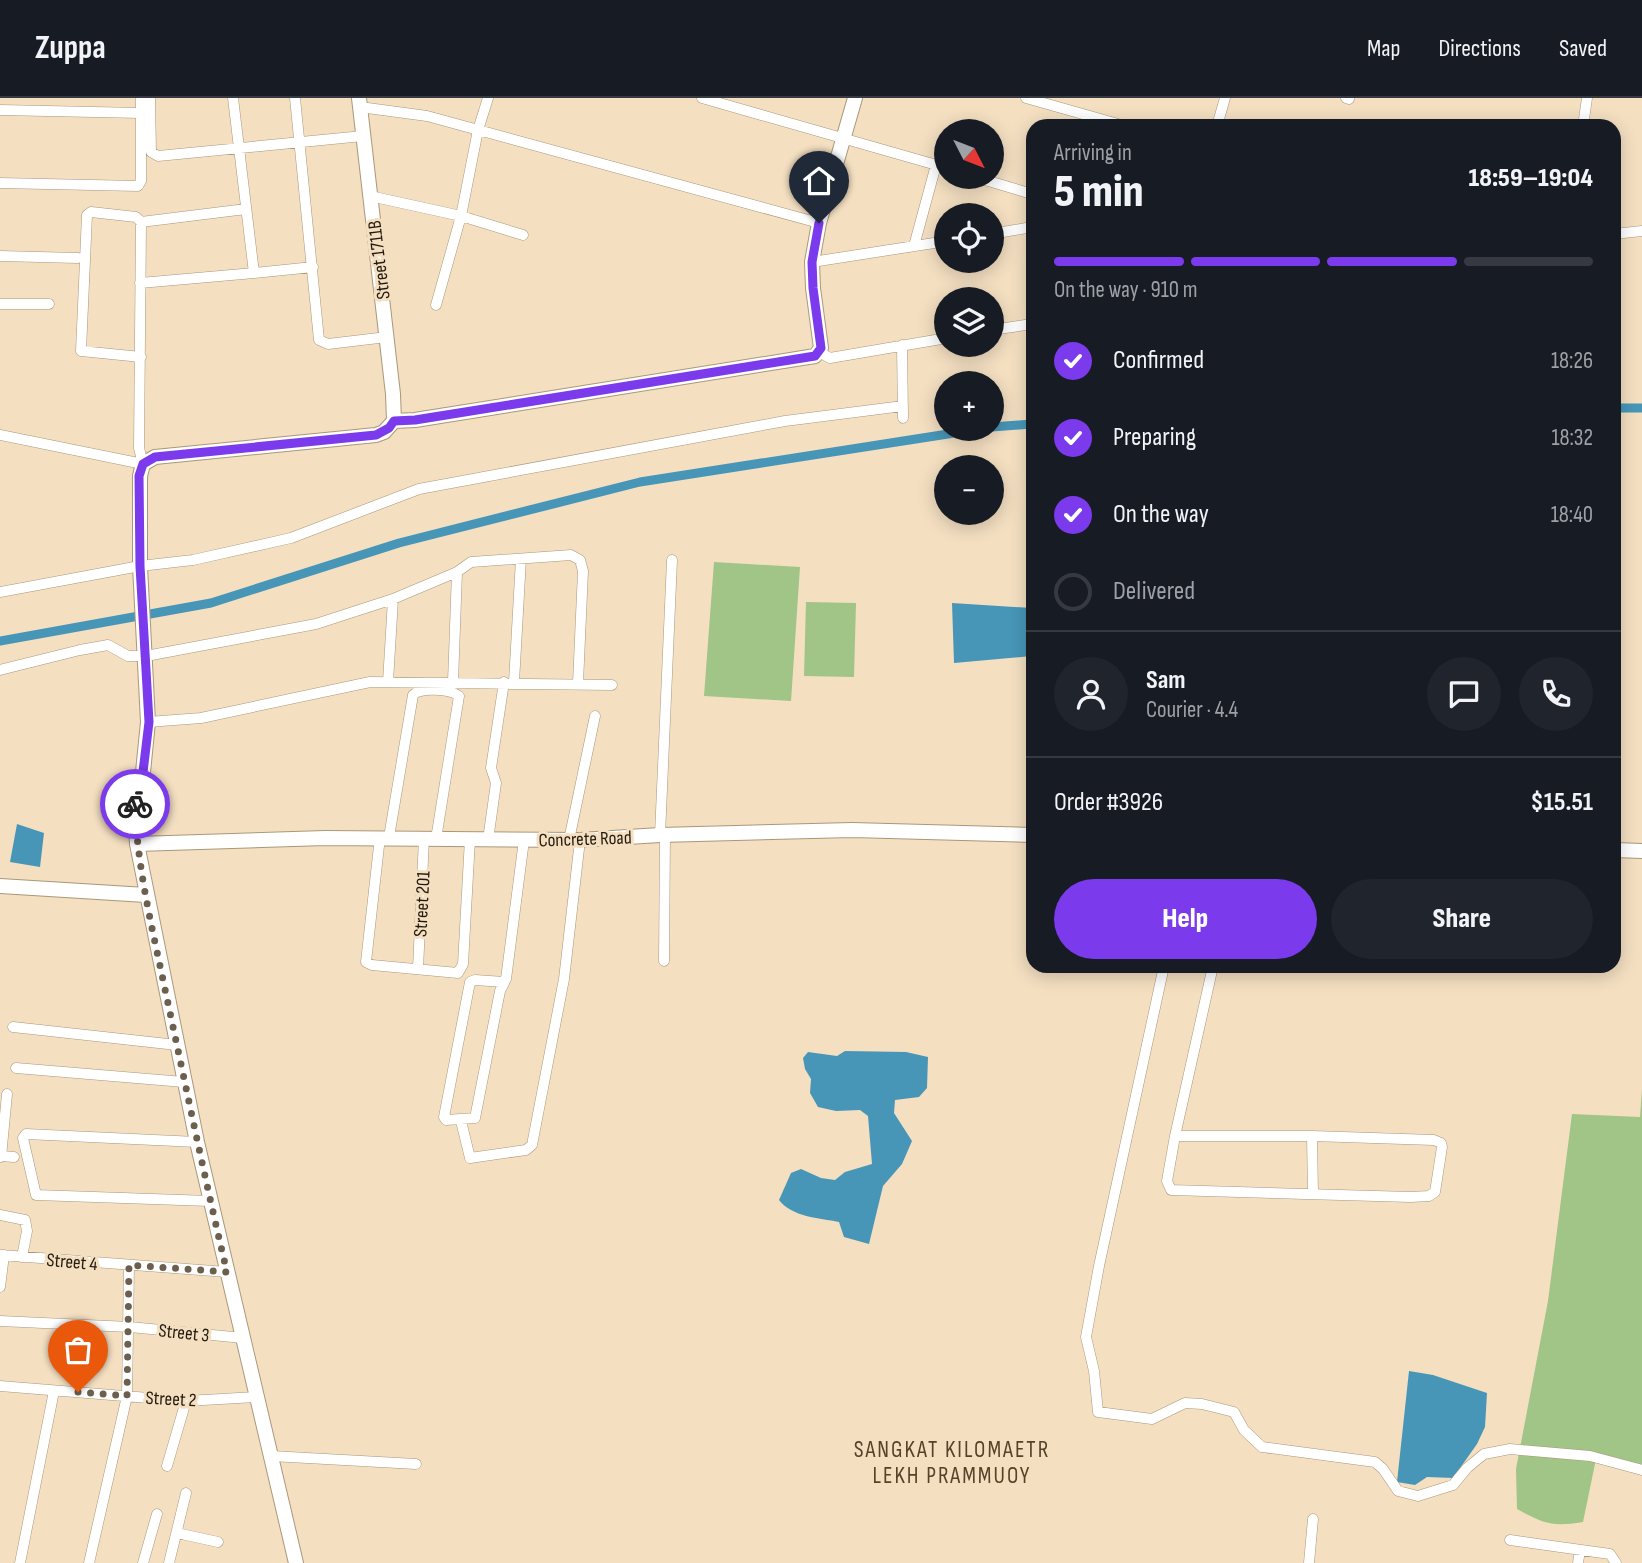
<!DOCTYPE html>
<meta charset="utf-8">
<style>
body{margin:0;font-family:"Sofia Sans Condensed",sans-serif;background:#20242c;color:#f1f3f6;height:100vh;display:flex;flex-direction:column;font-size:26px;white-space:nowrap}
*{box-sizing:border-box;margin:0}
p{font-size:23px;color:#9ea1a6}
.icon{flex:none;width:38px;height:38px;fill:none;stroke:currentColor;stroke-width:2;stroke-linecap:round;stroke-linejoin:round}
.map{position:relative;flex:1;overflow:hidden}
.side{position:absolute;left:1026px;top:21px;width:595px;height:854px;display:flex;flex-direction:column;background:#171b24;border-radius:21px;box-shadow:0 4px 18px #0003}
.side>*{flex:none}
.needle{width:46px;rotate:132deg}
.tools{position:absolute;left:934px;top:21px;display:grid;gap:14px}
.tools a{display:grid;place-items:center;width:70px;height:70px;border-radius:50%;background:#171b24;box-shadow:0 4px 18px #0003;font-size:35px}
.pin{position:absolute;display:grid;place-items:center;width:60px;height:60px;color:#fff;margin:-72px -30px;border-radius:50% 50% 50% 0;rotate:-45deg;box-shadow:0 0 7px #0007}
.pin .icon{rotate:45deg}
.courier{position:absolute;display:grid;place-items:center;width:70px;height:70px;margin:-35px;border:5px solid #7c3aed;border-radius:50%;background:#fff;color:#222;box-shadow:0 2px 9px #0007}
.summary em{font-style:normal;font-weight:800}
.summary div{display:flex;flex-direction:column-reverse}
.summary{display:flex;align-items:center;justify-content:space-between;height:119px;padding:0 28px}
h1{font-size:46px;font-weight:800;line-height:52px}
.bar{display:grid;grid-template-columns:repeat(4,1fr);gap:10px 7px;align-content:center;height:84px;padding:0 28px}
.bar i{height:9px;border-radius:5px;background:#363941}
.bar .on{background:#7c3aed}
.bar p{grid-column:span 4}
.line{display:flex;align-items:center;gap:18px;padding:0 28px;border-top:2px solid #363941}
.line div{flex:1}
.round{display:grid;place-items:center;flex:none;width:74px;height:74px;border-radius:37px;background:#20242c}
ol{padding:0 28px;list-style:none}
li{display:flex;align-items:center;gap:21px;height:77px}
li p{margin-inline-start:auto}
li .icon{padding:7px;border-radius:50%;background:#7c3aed;color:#fff;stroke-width:4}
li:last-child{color:#9ea1a6}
li i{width:38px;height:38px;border:4px solid #363941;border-radius:50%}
.primary-button{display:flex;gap:14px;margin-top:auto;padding:14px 28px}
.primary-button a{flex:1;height:80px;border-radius:42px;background:#7c3aed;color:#fff;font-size:28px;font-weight:800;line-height:80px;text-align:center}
.primary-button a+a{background:#20242c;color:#f1f3f6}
header{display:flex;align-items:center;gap:42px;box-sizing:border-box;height:98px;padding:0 35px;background:#171b24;border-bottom:2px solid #363941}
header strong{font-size:33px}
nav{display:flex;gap:38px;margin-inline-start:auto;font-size:24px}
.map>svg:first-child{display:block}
.green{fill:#a1c487}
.water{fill:#4796b8}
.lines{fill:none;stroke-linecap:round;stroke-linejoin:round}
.canal{stroke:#4796b8;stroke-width:9}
.street-casing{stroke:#aa977a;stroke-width:11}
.secondary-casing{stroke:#aa977a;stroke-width:16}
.street{stroke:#fff;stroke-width:10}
.secondary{stroke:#fff;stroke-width:14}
.done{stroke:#6c5f4d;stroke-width:7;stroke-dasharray:0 12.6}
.route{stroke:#7c3aed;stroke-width:9}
.labels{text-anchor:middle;stroke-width:6;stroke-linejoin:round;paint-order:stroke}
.street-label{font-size:19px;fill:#221a0f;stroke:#f4dfc1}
.quarter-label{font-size:23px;letter-spacing:2px;fill:#544329;stroke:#f4dfc1}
</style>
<header>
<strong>Zuppa</strong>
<nav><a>Map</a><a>Directions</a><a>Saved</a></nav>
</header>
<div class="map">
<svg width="1642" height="1465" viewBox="0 0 1642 1465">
<rect width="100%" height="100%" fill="#f4dfc1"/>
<path class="green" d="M714,464l86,5 -9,134 -87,-5z
M806,504l50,1 -2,74 -50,-1z
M1642,991v378l-46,-8 -13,63c-31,5 -39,2 -66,-13l-1,-40 32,-168 24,-187 68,3z"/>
<path class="water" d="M952,505l80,5v48l-78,7z
M17,726l27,9 -4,34 -30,-5z
M845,953l61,1 22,5 -1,31 -8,9 -24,3 -1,13 18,28 -10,23 -19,22 -14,58 -25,-7 -5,-15c-20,-4 -47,-5 -60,-22l12,-27 10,-4 20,9 14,2 10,-8 27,-8 -4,-48 -8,-6 -24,1 -18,-4 -8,-14 1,-14 -6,-10 -2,-11 5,-6 29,4z
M1409,1273l24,4 54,18 -2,34 -8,17 -24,34 -26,-1 -12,8 -18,-3z"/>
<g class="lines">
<path class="canal" d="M1614,310h28
M992,329l40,-3
M0,543l211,-38 188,-60 241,-61 340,-53"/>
<defs>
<path id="street" d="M150,0l1,54 7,4 205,-20
M295,0l24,242 9,4 59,-7
M702,0l245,70
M1026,0l99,28
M1346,0l3,1
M360,9l67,9 392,107
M0,12l141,3
M1217,28l8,-28
M1583,28l4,-28
M975,79l57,17
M0,85l138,3 3,-5v-83
M370,98l91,20 62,19
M992,136l40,-7
M1614,136l28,-3
M914,148l22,-81
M0,158l78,2
M812,164l135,-21
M254,175l59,-6
M140,185l114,-10 -21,-175
M0,206h49
M436,207l25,-89 17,-86 10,-32
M992,232l40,-6
M902,247l1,73
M819,254l11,6 117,-20
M141,259l-60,-6 6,-136 4,-3 45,5 5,5 105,-13
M0,337l143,29 -4,-16 2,-226
M0,494l140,-26 53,-6 98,-22 128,-49 366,-68 118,-15
M0,572l80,-20 28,-5 20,11h18l170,-32 77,-25 64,-27 14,-10 100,-7 9,5 3,11 -5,112
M388,584l5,-83
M453,584l4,-110
M514,584l7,-123
M148,624l53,-4 169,-36 242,3
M660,737l12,-275
M380,739l-14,125 6,3 86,8 5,-9 7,-125
M389,739l24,-142c8,-8 37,-6 46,1l-23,143
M488,742l8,-57 -5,-15 13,-86
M569,742l26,-124
M664,863l1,-126
M1164,868l-65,300 -13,71 8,34 4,41 54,7 33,-16 17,1 32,8 10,18 18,17 113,15 8,7 15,22 20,5 35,-11 14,-17 17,-14 26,-5 80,7 52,14
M418,871l6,-131
M504,884l-29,-2 -5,2 -26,135 2,3 29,-2 25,-127 6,-12 18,-139
M13,929l164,18
M16,970l168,14
M461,1023l9,37 56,-8 6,-5 32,-166 16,-139
M1175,1038h137l122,4 7,3 1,4 -7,45 -6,4 -18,1 -240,-7 -4,-9 8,-45 38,-170
M1312,1038l1,58
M197,1044l-171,-8 -3,4 13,57 174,6
M0,1058l14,1
M1,1059l6,-63
M0,1117l25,5 2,11 -5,26
M0,1157l227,17
M0,1189l4,-32
M0,1223l130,6 113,11
M0,1288l186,15 72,-4
M271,1358l145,8
M167,1368l19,-65
M177,1435l41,9
M1510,1442l100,14 6,9
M20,1465l34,-172
M89,1465l38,-167 2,-131
M143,1465l14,-49
M169,1465l17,-70
M1309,1465l4,-44
M1578,1465l2,-13"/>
<path id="secondary" d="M359,0l34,296 1,27
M137,746l188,-6 255,2 80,-5 192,-5 180,5
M1614,752l28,1
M0,788l146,9
M296,1465l-99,-421 -60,-298 -2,-45 8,-27 5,-50 -8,-156v-90l3,-12 12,-7 221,-22 8,-3 10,-11 21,-1 400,-64 6,-8 -8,-60 -1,-26 7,-39 36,-125"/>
</defs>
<use href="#street" class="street-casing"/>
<use href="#secondary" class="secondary-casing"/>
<use href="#street" class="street"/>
<use href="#secondary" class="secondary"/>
</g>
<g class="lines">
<path class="done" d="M78,1294l49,4 2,-131 98,7c-22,-92 -41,-185 -61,-278 -13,-63 -29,-125 -31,-190"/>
<path class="route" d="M135,706l8,-32 6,-50 -9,-156 -1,-90 4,-12 12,-7 221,-22 13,-7 5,-7 21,-1 400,-64 6,-8 -8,-60 -1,-26 7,-39"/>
</g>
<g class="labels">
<g class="street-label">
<text transform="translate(378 162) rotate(-97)" y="7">Street 1711B</text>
<text transform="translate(585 740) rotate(-2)" y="7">Concrete Road</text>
<text transform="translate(421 806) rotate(-87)" y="7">Street 201</text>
<text transform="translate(72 1163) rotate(5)" y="7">Street 4</text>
<text transform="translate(184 1234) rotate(6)" y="7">Street 3</text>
<text transform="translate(171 1300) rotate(3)" y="7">Street 2</text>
</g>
<g class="quarter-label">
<text x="952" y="1359">SANGKAT KILOMAETR<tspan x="952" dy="26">LEKH PRAMMUOY</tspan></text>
</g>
</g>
</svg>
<div class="tools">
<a><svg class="needle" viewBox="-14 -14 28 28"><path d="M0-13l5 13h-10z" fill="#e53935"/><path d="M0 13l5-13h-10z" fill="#9ea1a6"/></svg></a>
<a><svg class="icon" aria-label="locate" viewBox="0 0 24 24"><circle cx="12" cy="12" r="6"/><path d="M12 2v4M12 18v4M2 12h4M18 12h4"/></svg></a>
<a><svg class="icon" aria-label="layers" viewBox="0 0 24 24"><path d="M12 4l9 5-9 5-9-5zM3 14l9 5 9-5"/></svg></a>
<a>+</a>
<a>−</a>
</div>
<div class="pin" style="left:78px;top:1294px;background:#ea580c"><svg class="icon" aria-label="bag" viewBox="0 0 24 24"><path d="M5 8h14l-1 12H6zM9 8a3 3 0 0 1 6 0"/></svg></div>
<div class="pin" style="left:819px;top:125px;background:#1f2937"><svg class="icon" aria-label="home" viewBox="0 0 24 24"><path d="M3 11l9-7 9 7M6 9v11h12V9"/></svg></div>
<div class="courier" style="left:135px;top:706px"><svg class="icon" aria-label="bike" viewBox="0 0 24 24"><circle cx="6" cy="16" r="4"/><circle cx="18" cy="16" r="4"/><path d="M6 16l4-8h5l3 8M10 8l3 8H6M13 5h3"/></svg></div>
<section class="side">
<div class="summary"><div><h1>5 min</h1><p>Arriving in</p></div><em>18:59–19:04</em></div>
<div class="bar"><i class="on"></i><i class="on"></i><i class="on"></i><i></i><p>On the way · 910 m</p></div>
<ol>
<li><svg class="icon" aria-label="check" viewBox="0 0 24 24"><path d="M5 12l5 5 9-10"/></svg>Confirmed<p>18:26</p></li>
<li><svg class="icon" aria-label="check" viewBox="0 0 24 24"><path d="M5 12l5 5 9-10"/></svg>Preparing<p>18:32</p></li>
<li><svg class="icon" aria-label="check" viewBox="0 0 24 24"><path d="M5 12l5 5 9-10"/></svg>On the way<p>18:40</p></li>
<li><i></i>Delivered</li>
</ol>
<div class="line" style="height:126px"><a class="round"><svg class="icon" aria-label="person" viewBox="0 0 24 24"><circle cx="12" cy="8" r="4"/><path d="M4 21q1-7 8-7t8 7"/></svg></a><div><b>Sam</b><p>Courier · 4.4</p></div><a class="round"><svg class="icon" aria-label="chat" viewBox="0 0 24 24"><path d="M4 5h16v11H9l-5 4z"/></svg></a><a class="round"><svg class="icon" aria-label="phone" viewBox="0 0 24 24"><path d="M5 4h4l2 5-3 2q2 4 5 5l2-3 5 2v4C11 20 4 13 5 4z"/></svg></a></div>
<div class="line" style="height:91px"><div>Order #3926</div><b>$15.51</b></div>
<div class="primary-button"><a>Help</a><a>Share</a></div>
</section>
</div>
